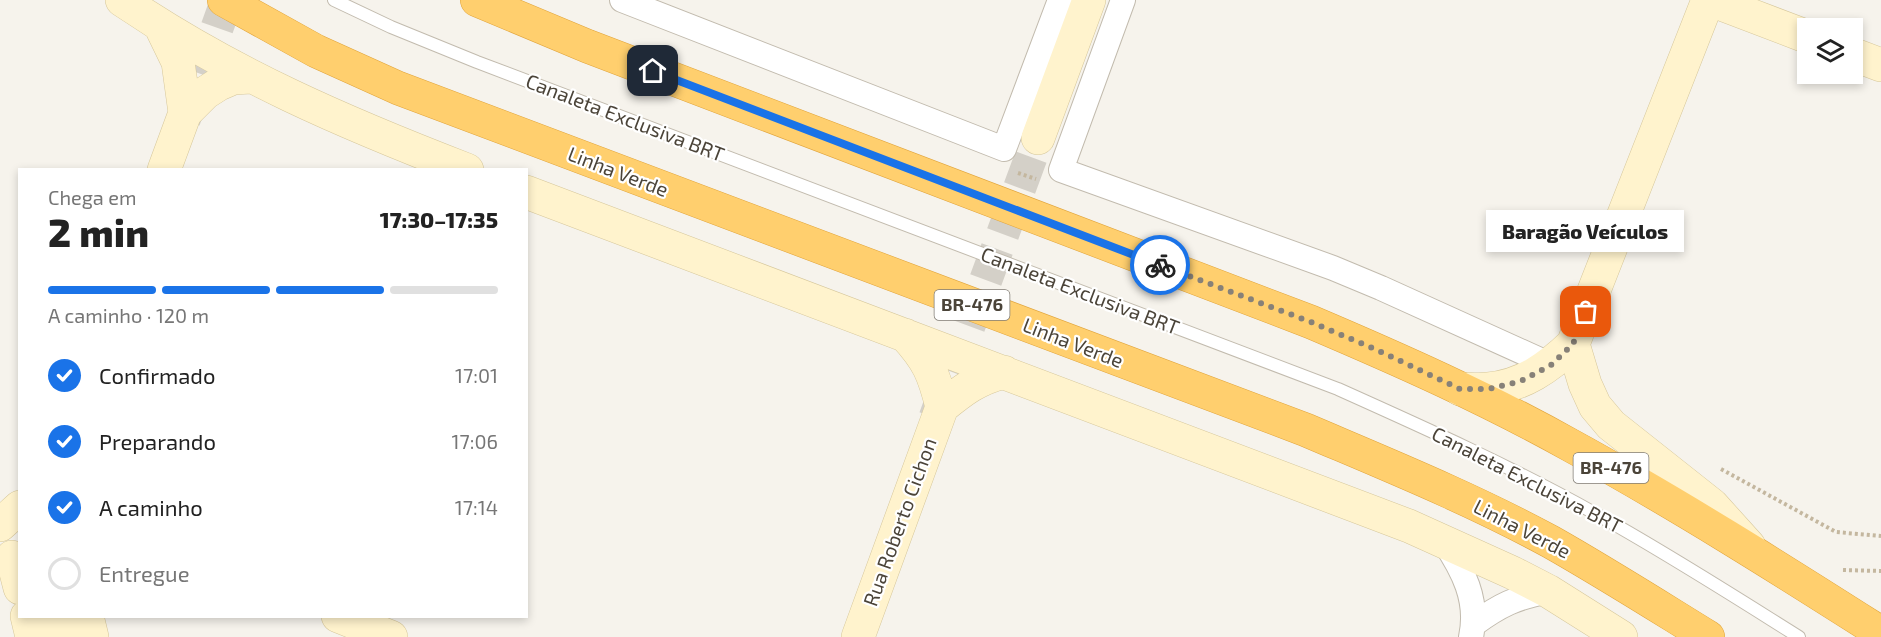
<!DOCTYPE html>
<html lang="pt">
<meta charset="utf-8">
<style>
body{margin:0;font-family:"Exo 2",sans-serif;background:#f6f6f6;color:#222;height:100vh;display:flex;flex-direction:column;font-size:22px;white-space:nowrap}
*{box-sizing:border-box;margin:0}
p{font-size:20px;color:#767676}
.icon{flex:none;width:33px;height:33px;fill:none;stroke:currentColor;stroke-width:2;stroke-linecap:round;stroke-linejoin:round}
.map{position:relative;flex:1;overflow:hidden}
.details{position:absolute;left:18px;top:168px;width:510px;height:450px;display:flex;flex-direction:column;background:#fff;border-radius:0px;box-shadow:0 3px 9px #0003}
.details>*{flex:none}
.controls{position:absolute;left:1797px;top:18px;display:grid;gap:12px}
.controls a{display:grid;place-items:center;width:66px;height:66px;border-radius:0px;background:#fff;box-shadow:0 3px 9px #0003;font-size:30px}
.pin{position:absolute;display:grid;place-items:center;width:51px;height:51px;color:#fff;margin:-26px;border-radius:12px;box-shadow:0 3px 9px #0006}
.courier{position:absolute;display:grid;place-items:center;width:60px;height:60px;margin:-30px;border:4px solid #1a73e8;border-radius:50%;background:#fff;color:#222;box-shadow:0 2px 8px #0007}
.bubble{position:absolute;height:42px;border-radius:0px;background:#fff;box-shadow:0 3px 9px #0003;font-size:20px;font-weight:800;line-height:42px;text-align:center}
.summary em{font-style:normal;font-weight:800}
.summary div{display:flex;flex-direction:column-reverse}
.summary{display:flex;align-items:center;justify-content:space-between;height:102px;padding:0 30px}
h1{font-size:39px;font-weight:800;line-height:45px}
.bar{display:grid;grid-template-columns:repeat(4,1fr);gap:9px 6px;align-content:center;height:72px;padding:0 30px}
.bar i{height:8px;border-radius:4px;background:#e0e0e0}
.bar .active{background:#1a73e8}
.bar p{grid-column:span 4}
ol{padding:0 30px;list-style:none}
li{display:flex;align-items:center;gap:18px;height:66px}
li p{margin-inline-start:auto}
li .icon{padding:6px;border-radius:50%;background:#1a73e8;color:#fff;stroke-width:4}
li:last-child{color:#767676}
li i{width:33px;height:33px;border:3px solid #e0e0e0;border-radius:50%}
.map>svg:first-child{display:block}
.lines{fill:none;stroke-linecap:round;stroke-linejoin:round}
.secondary-tunnel{stroke:#d4d0c8;stroke-width:33;stroke-dasharray:33 16;stroke-linecap:butt}
.lane-casing{stroke:#c2bbae;stroke-width:14}
.street-casing{stroke:#c2bbae;stroke-width:26}
.secondary-casing{stroke:#d6c79b;stroke-width:34}
.highway-casing{stroke:#e0a43c;stroke-width:34}
.path{stroke:#c4b79f;stroke-width:4;stroke-dasharray:3 3;stroke-linecap:butt}
.lane{stroke:#fff;stroke-width:12}
.street{stroke:#fff;stroke-width:24}
.secondary{stroke:#fff3cd;stroke-width:33}
.highway{stroke:#ffcf6e;stroke-width:33}
.done{stroke:#878178;stroke-width:6;stroke-dasharray:0 10.8}
.route{stroke:#1a73e8;stroke-width:8}
.labels{text-anchor:middle;stroke-width:4.5;stroke-linejoin:round;paint-order:stroke}
.shield{fill:#fff;stroke:#817c74;stroke-width:1.5}
.shield-label{font-size:18px;font-weight:bold;fill:#4b4439}
.street-label{font-size:20px;fill:#4b4439;stroke:#fff}
</style>
<div class="map">
<svg width="1881" height="637" viewBox="0 0 1881 637">
<rect width="100%" height="100%" fill="#f6f3ec"/>
<g class="lines">
<path class="secondary-tunnel" d="M184,120l43,-120
M935,418l103,-280"/>
<defs>
<path id="lane" d="M334,0l57,27 86,35 861,327c87,39 174,78 258,125 69,38 136,81 203,123"/>
<path id="street" d="M622,0l382,149 56,-149
M1123,0l-62,170 272,98 48,20 170,77
M1443,540c20,30 36,60 28,97
M1474,624c26,-19 41,-26 74,-33"/>
<path id="secondary" d="M122,0c109,74 223,123 345,170
M1711,0l97,37
M161,27l17,35 7,51
M1852,54l29,11
M1038,138l51,-138
M164,170l21,-57 20,-20 14,-9 14,-6 18,-1
M526,192l883,334 104,47 35,18 73,46
M905,335c23,25 29,39 37,72
M1573,344l12,40 10,22 16,19 101,80 37,41
M1460,389c9,0 19,1 28,0 35,-3 61,-22 85,-45l135,-344
M0,525l20,-18
M12,557l8,31
M27,616l5,21
M60,616l5,21
M87,616l5,21
M338,616l53,21
M858,637l84,-230c21,-17 35,-28 62,-35"/>
<path id="highway" d="M224,0l92,51 82,37 908,342c82,35 166,69 245,112 53,30 105,63 157,95
M477,0l110,46 724,276c87,37 175,76 259,123 106,58 209,123 311,188"/>
</defs>
<use href="#lane" class="lane-casing"/>
<use href="#street" class="street-casing"/>
<use href="#secondary" class="secondary-casing"/>
<use href="#highway" class="highway-casing"/>
<path class="path" d="M1018,173l18,6
M1721,469l115,63 45,4
M1843,570l38,1"/>
<use href="#lane" class="lane"/>
<use href="#street" class="street"/>
<use href="#secondary" class="secondary"/>
<use href="#highway" class="highway"/>
</g>
<g class="lines">
<path class="done" d="M1160,265l151,57 66,28 83,39h29l32,-8 30,-16 22,-21 13,-32"/>
<path class="route" d="M653,71l507,194"/>
</g>
<g class="labels">
<g class="shield">
<rect x="934.5" y="290" width="75" height="30" rx="4.5"/>
<rect x="1573.5" y="453" width="75" height="30" rx="4.5"/>
</g>
<g class="shield-label">
<text x="972" y="311">BR-476</text>
<text x="1611" y="474">BR-476</text>
</g>
<g class="street-label">
<text transform="translate(625 118) rotate(21)" y="7">Canaleta Exclusiva BRT</text>
<text transform="translate(618 172) rotate(21)" y="7">Linha Verde</text>
<text transform="translate(1080 291) rotate(21)" y="7">Canaleta Exclusiva BRT</text>
<text transform="translate(1073 343) rotate(21)" y="7">Linha Verde</text>
<text transform="translate(1527 480) rotate(27)" y="7">Canaleta Exclusiva BRT</text>
<text transform="translate(900 522) rotate(-70)" y="7">Rua Roberto Cichon</text>
<text transform="translate(1522 529) rotate(27)" y="7">Linha Verde</text>
</g>
</g>
</svg>
<div class="controls">
<a><svg class="icon" aria-label="layers" viewBox="0 0 24 24"><path d="M12 4l9 5-9 5-9-5zM3 14l9 5 9-5"/></svg></a>
</div>
<div class="pin" style="left:1586px;top:312px;background:#ea580c"><svg class="icon" aria-label="bag" viewBox="0 0 24 24"><path d="M5 8h14l-1 12H6zM9 8a3 3 0 0 1 6 0"/></svg></div>
<div class="pin" style="left:653px;top:71px;background:#1f2937"><svg class="icon" aria-label="home" viewBox="0 0 24 24"><path d="M3 11l9-7 9 7M6 9v11h12V9"/></svg></div>
<div class="courier" style="left:1160px;top:265px"><svg class="icon" aria-label="bike" viewBox="0 0 24 24"><circle cx="6" cy="16" r="4"/><circle cx="18" cy="16" r="4"/><path d="M6 16l4-8h5l3 8M10 8l3 8H6M13 5h3"/></svg></div>
<div class="bubble" style="left:1486px;top:210px;width:198px">Baragão Veículos</div>
<section class="details">
<div class="summary"><div><h1>2 min</h1><p>Chega em</p></div><em>17:30–17:35</em></div>
<div class="bar"><i class="active"></i><i class="active"></i><i class="active"></i><i></i><p>A caminho · 120 m</p></div>
<ol>
<li><svg class="icon" aria-label="check" viewBox="0 0 24 24"><path d="M5 12l5 5 9-10"/></svg>Confirmado<p>17:01</p></li>
<li><svg class="icon" aria-label="check" viewBox="0 0 24 24"><path d="M5 12l5 5 9-10"/></svg>Preparando<p>17:06</p></li>
<li><svg class="icon" aria-label="check" viewBox="0 0 24 24"><path d="M5 12l5 5 9-10"/></svg>A caminho<p>17:14</p></li>
<li><i></i>Entregue</li>
</ol>
</section>
</div>
